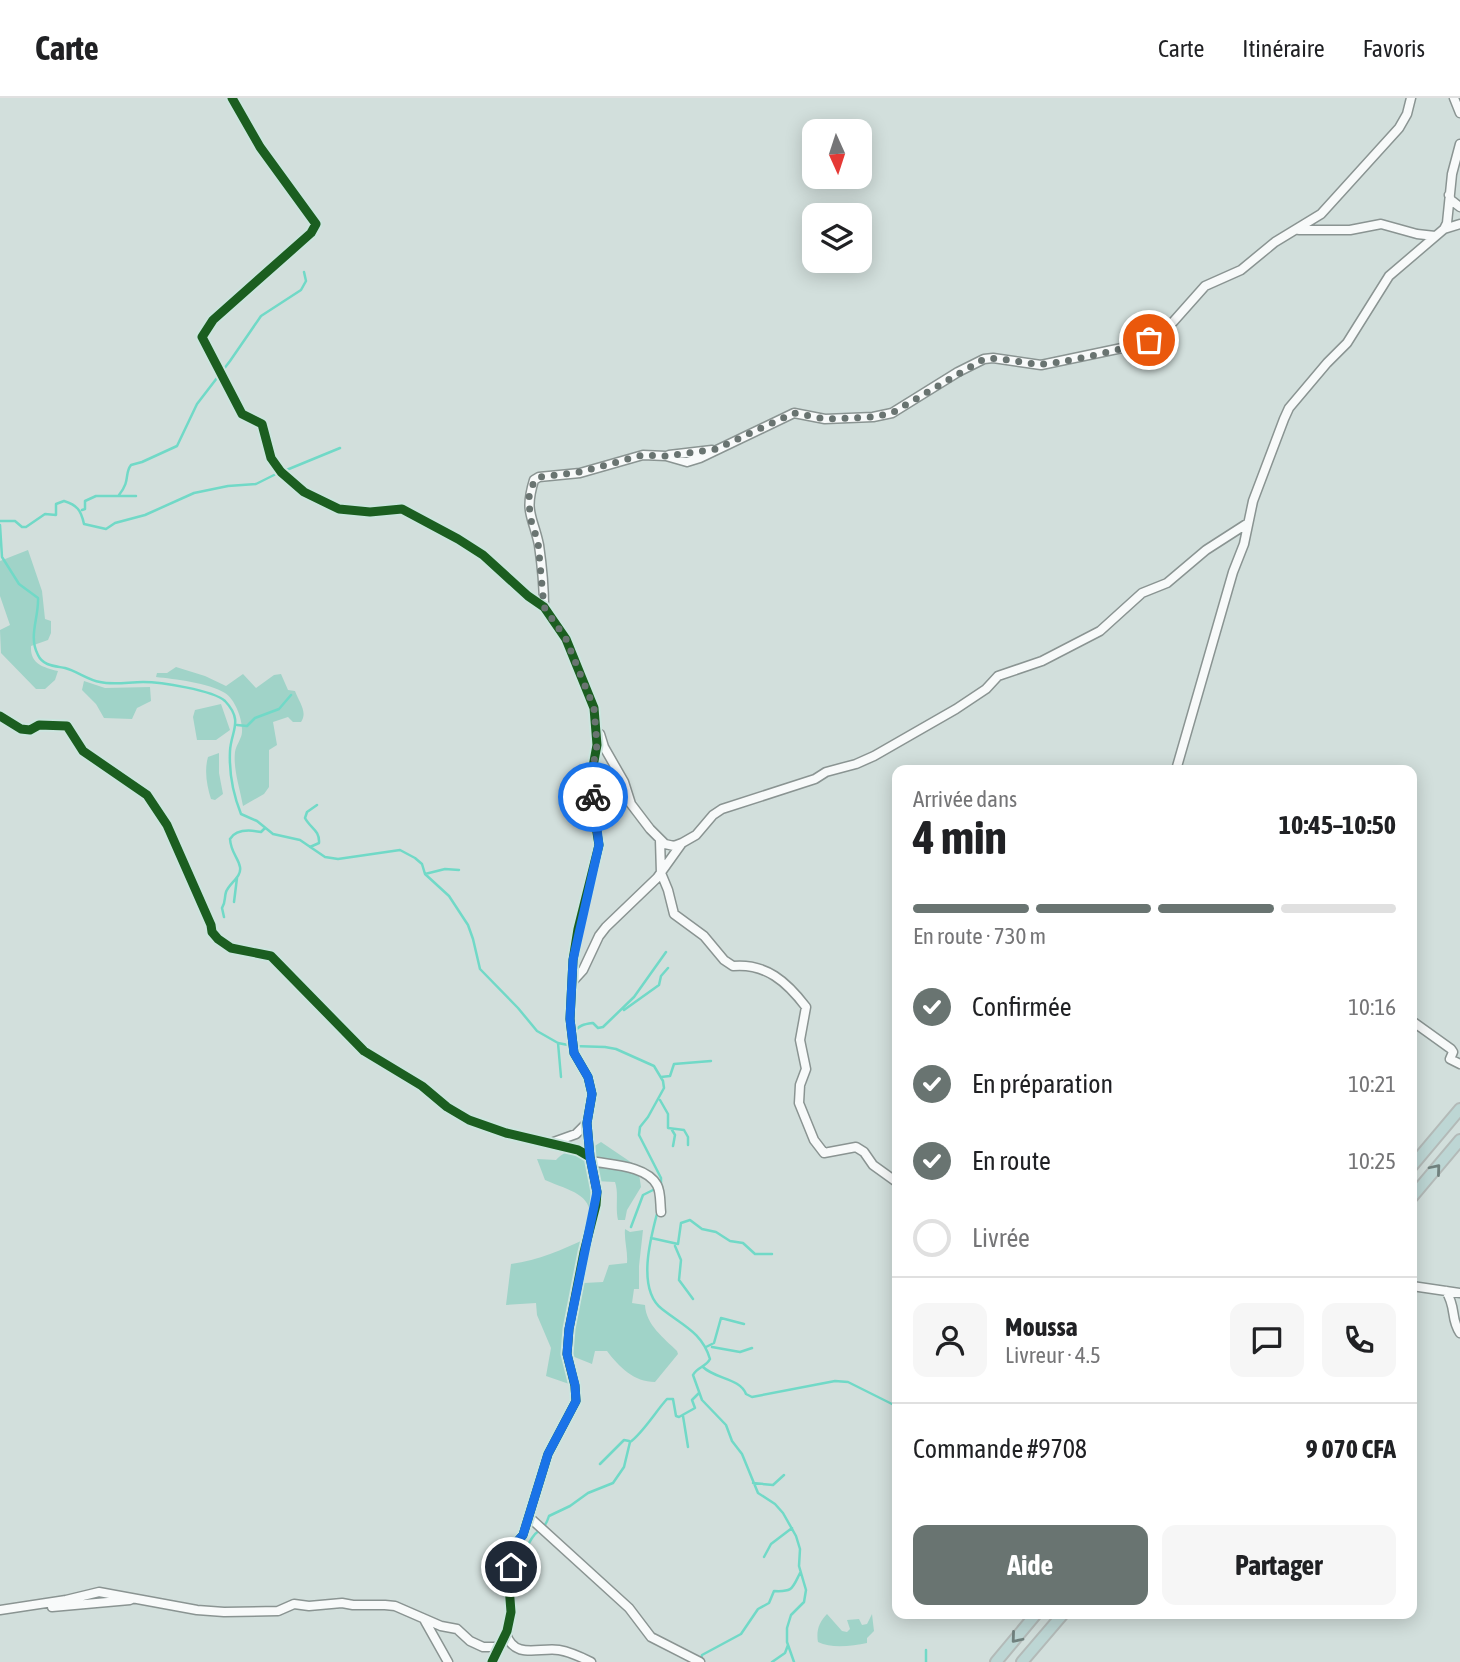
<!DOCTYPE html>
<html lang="fr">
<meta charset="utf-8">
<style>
body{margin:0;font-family:"Asap Condensed",sans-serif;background:#f6f6f6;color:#202124;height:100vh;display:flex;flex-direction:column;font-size:26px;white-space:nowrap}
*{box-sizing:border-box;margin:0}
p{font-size:23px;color:#757577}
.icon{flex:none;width:38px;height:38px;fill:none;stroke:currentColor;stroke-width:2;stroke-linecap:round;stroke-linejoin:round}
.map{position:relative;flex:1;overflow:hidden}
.panel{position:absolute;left:892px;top:667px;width:525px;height:854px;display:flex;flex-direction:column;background:#fff;border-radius:14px;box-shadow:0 4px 18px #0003}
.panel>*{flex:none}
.needle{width:46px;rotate:177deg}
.tools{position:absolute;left:802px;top:21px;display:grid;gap:14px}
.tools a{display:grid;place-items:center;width:70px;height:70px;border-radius:14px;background:#fff;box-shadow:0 4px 18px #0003;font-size:35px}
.pin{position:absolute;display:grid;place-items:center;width:60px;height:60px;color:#fff;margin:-30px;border:4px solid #fff;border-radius:50%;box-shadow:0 2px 7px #0007}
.courier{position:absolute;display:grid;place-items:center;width:70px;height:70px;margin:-35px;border:5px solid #1a73e8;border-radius:50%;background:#fff;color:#222;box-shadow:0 2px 9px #0007}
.head em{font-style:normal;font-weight:700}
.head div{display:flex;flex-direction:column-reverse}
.head{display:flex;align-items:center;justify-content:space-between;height:119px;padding:0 21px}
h1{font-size:46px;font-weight:700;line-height:52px}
.bar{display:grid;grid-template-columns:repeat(4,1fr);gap:10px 7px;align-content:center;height:84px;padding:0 21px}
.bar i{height:9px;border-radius:5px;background:#e0e0e0}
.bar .current{background:#697471}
.bar p{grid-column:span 4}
.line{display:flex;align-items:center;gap:18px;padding:0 21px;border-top:2px solid #e0e0e0}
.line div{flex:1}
.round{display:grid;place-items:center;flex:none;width:74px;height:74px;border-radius:14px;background:#f6f6f6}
ol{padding:0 21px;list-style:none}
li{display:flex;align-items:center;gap:21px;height:77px}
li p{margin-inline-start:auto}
li .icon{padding:7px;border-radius:50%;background:#697471;color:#fff;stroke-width:4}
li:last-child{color:#757577}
li i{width:38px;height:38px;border:4px solid #e0e0e0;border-radius:50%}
.action{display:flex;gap:14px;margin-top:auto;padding:14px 21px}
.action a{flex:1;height:80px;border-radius:14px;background:#697471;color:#fff;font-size:28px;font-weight:700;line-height:80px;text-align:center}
.action a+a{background:#f6f6f6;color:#202124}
header{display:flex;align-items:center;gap:42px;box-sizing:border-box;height:98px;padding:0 35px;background:#fff;border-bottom:2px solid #e0e0e0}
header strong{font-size:33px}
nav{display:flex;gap:38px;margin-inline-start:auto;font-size:24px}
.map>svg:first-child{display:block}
.green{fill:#a0d3c8}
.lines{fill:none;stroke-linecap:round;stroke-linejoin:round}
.stream{stroke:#71d9c7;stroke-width:2.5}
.minor-casing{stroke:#8a9492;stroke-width:11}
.highway-casing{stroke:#b3bab8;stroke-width:14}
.minor{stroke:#f8fafa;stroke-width:8}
.highway{stroke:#bdd6d4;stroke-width:10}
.cycleway-casing{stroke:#cce5df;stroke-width:13}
.cycleway{stroke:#1b5e20;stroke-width:9}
.oneway{stroke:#70817e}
.done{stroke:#697471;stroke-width:7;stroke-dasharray:0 12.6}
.route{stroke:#1a73e8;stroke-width:9}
</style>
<header>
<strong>Carte</strong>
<nav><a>Carte</a><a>Itinéraire</a><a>Favoris</a></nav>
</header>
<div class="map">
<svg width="1460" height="1564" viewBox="0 0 1460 1564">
<rect width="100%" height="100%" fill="#d2dfdc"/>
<path class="green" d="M28,452l14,41 3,28 6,2v12l-3,7 -17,6c-1,18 12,21 27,25l-3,9 -10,9h-9l-35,-36 -1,-23 10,-5 -10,-29v-35z
M176,569l29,9 21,10 17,-12 13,14 18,-13 7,-1 7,16 7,1c4,11 13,21 6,31h-8l-5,-5 -15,5 4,23 -8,5v37l-5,7 -21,12c-3,-17 -10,-37 -8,-54 1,-7 7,-14 7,-20 1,-12 -7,-33 -17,-39 -16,-10 -51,-14 -69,-16l1,-4h10z
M84,583l21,7 45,-1 1,14 -14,7 -5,11 -28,-1 -8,-14 -14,-14z
M221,606l9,26 -14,10h-19l-4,-23 2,-7z
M219,655v20l4,21 -8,6 -4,-1c-4,-13 -7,-28 -3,-42z
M601,1044l37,25 3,20 -14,23 -2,10h-7c-3,-13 1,-27 -3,-38l-20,-1 3,31 -14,71 19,-1 6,-17 18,-2c1,-12 -3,-22 -2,-34l5,3 13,-2 -4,36v23h-5l-2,14 13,2c1,20 19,33 32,46l1,3 -23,28c-21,0 -36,-15 -48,-31h-12l-3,13 -25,-10 8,32 -29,-10 5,-28 -14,-33 -1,-12 -30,2 5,-41c28,-4 51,-14 76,-26 12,-43 -9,-44 -42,-58l-8,-21 19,1c7,-8 17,-12 29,-8z
M827,1516l15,17 5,1 3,-3 -3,-9 12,-1 3,6 5,-1 5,-10 2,17 -7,7v5c-15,3 -35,6 -49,-1 -2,-11 1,-20 9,-28z"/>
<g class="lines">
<path class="stream" d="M284,373l56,-23
M119,397c12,-15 5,-21 12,-30l11,-3 35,-16 20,-42 33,-43 31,-45 40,-26 5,-9 -2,-9
M82,412l3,-1v-8l11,-5h40
M0,423h15l7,6h4l19,-13 11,1v-11l8,-3c13,4 17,9 20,23l22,5 9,-6 30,-8 49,-22 34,-7 28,-2 22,-11
M0,427l2,32 17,27 19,14c1,19 -10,39 0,57 5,11 17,11 27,13 12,3 23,12 35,14 13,3 29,0 43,0 17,0 70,8 82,19 19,20 6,30 5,50 -1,21 3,43 11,63l16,7 16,13 27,6 25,17 13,2 62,-9 15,8 7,6 3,10 24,22 19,29 5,14 7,30 38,39 19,23 21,12 15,3 32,1 11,2 38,17 9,15 1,7 -16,29 -8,10 -1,8 22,43v8
M237,627l10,1 8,-8 24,-9 12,-14
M310,749l9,-4c1,-13 -9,-15 -14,-25l2,-6 10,-7
M425,776l20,-5 14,1
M234,804l3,-24
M224,819l-2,-9c4,-6 2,-10 4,-16 3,-9 16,-15 14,-25 -2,-10 -9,-14 -10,-28 6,-10 21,-9 31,-7l4,-4
M624,912l35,-25 2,-9 7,-8
M575,935c2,-8 11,-9 18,-10l5,5 5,-1 31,-30 32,-45
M558,945l3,34
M661,979l9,-1 4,-12 37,-3
M660,1002l8,14v14l16,2 4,7v8
M672,1032l3,5 -2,11
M658,1112c-7,26 -22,79 4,99 20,16 40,23 48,50 -4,8 -13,8 -17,16l9,25 24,25 6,16 10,13 16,39 17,11 8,9 13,23 4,13 -1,17 7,24 -2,12 -13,13 -4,13v14l7,20
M631,1129l12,-32 14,-7
M651,1140l27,6 3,-21 9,-3 12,9 14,3 14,9 13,2 12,11h17
M675,1148l6,14 -2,20 14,19
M706,1249l8,-4 7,-25 23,6
M712,1249l28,5 12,-4
M703,1269c12,12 37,11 43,27l6,3 83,-16 13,1 50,25
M683,1318l5,31
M600,1366l24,-24 5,1
M753,1385l20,2 11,-10
M764,1459l7,-13 21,-16
M518,1489c3,-16 5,-36 14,-49 7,-11 12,-6 17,-22l21,-10 18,-13 25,-10 11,-16 6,-25c12,-8 26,-31 37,-43h6l3,17 3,1 16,-9 -3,-8 7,-7
M701,1561l1,-4 39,-21 17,-25 11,-6 5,-12c19,1 18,-2 26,-18
M772,1564l13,-9 3,-8
M926,1564v-12"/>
<defs>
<path id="minor" d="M232,0l28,49 56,77 -5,9 -98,87 -11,17 40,77 20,10 9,34 10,14 23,20 35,17 31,3 32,-3 56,30 25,16 45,41 16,11 22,32 28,69 3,37 -5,27 2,42 5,31 -21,84 -5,31 -3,59 4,34 14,24 4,17 -5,29 3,34
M1454,0l6,15
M1449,97l2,5 9,7
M1444,131l16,-5
M1299,132h51l31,-6 36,10 18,2
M669,357l43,-5
M544,509c0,-21 -2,-41 -5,-62 -6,-29 -15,-32 -5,-65l5,-3 41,-4 63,-18 23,1 21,6 13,-4 94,-45 31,6 48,-2 19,-4 66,-41 26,-13 9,-1 48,7 100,-21 32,-22 32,-36 36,-16 34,-28 46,-28 78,-86 8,-14 4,-16
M0,618l21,13 9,1 9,-5 28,1 16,25 64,44 20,30 44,100 1,7 6,7 13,9 40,8 93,95 58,35 25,21 22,13 37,13 72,17 12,7 7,35 -1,13 -12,47 -15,77 -2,25 8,32 1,15 -28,53 -25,81 -14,16 3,24 -3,11 2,26 -4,19 -15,31
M600,636l4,13 20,35 7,22 19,25 15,15 9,2 8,-3
M1176,672l57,-198 11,-28 9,-43 31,-82 5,-11 38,-45 20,-20 42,-67 55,-47 3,-6 5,-49 8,-30
M660,742l1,33 7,17 6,24 30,22 20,24 9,6c33,-3 54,16 73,41l-6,33 6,29 -6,16 -1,18 15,37 10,13 32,-6 8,5 9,13 25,18
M572,884l11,-12 16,-34 7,-9 51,-49 25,-35 14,-8 17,-20 9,-6 93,-30 11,-7 30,-8 18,-8 82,-47 30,-20 12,-13 44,-15 58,-30 42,-38 25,-10 39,-33 42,-27
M1412,923l39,28 2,3 -3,7 10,5
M551,1045l25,-9 11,-11
M591,1063c19,4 55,4 66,24 4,7 3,18 4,27
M1412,1188l48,7
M1446,1193c11,18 4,27 14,42
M529,1419l100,91 22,29 49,25
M52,1509l78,-7
M0,1512l66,-10 33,-8 98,18 27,2 54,-1 16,-7 15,2 33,-3 11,2h32l10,1 46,20 16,3 13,12 13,6h15
M425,1523l23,41
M506,1536c9,26 33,13 53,16 12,2 22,7 32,12"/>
<path id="highway" d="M1412,1068l48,-57
M1412,1099l48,-57
M996,1564l40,-48
M1022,1564l41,-48"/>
</defs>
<use href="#minor" class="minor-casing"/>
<use href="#highway" class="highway-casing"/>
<use href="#minor" class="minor"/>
<use href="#highway" class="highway"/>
<defs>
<path id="cycleway" d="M232,0l28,49 56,77 -5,9 -98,87 -11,17 40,77 20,10 9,34 10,14 23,20 35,17 31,3 32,-3 56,30 25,16 45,41 16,11 22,32 28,69 3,37 -5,27 2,42 5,31 -21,84 -5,31 -3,59 4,34 14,24 4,17 -5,29 3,34
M0,618l21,13 9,1 9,-5 28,1 16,25 64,44 20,30 44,100 1,7 6,7 13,9 40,8 93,95 58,35 25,21 22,13 37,13 72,17 12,7 7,35 -1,13 -12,47 -15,77 -2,25 8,32 1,15 -28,53 -25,81 -14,16 3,24 -3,11 2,26 -4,19 -15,31"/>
</defs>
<use href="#cycleway" class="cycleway-casing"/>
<use href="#cycleway" class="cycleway"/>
</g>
<defs><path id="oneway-chevron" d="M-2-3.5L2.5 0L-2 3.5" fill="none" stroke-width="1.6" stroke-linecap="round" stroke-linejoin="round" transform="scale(1.75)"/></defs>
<g class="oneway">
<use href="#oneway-chevron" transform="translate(1436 1071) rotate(-50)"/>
<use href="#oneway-chevron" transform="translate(1016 1540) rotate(130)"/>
</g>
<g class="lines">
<path class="done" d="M593,699l-1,-25 5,-27 -3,-37 -28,-69 -22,-32 -6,-65 -8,-25 -1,-20 5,-16 5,-4 41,-5 63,-17 23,1 50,-7 78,-36 31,6 48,-2 19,-4 92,-54c18,-2 36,4 54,5 17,1 94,-16 111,-24"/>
<path class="route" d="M511,1469l-2,-16 14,-16 25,-81 28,-53 -1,-16 -8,-31 2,-25 28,-137 -7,-35 -3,-34 5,-29 -4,-17 -14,-24 -4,-34 3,-59 26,-115 -6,-48"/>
</g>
</svg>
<div class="tools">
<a><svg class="needle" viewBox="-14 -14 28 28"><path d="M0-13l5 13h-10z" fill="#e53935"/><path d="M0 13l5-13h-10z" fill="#757577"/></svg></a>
<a><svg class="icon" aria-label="layers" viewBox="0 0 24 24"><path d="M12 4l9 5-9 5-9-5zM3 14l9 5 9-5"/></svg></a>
</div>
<div class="pin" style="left:1149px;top:242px;background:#ea580c"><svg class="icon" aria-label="bag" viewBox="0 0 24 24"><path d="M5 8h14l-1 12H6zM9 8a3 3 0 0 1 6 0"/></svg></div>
<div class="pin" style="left:511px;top:1469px;background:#1f2937"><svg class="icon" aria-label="home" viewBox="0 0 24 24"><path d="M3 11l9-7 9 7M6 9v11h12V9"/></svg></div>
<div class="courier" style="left:593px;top:699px"><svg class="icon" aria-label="bike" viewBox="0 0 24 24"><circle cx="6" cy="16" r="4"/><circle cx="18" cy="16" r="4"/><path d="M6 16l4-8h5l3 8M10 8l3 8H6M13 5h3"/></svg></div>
<section class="panel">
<div class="head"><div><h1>4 min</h1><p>Arrivée dans</p></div><em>10:45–10:50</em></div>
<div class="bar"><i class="current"></i><i class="current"></i><i class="current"></i><i></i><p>En route · 730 m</p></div>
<ol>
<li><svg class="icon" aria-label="check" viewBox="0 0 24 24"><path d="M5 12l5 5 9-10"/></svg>Confirmée<p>10:16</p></li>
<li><svg class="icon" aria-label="check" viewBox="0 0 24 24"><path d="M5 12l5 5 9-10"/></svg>En préparation<p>10:21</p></li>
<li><svg class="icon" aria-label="check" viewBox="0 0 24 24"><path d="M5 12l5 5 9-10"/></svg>En route<p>10:25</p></li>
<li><i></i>Livrée</li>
</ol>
<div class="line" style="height:126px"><a class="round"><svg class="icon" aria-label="person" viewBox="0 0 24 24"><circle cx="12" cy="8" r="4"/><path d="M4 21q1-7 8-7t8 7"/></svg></a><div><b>Moussa</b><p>Livreur · 4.5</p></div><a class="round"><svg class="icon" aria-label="chat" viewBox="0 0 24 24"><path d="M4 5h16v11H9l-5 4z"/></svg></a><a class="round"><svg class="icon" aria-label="phone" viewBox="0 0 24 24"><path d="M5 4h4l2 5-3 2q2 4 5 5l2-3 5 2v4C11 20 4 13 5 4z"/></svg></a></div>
<div class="line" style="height:91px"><div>Commande #9708</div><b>9 070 CFA</b></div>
<div class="action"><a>Aide</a><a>Partager</a></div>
</section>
</div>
